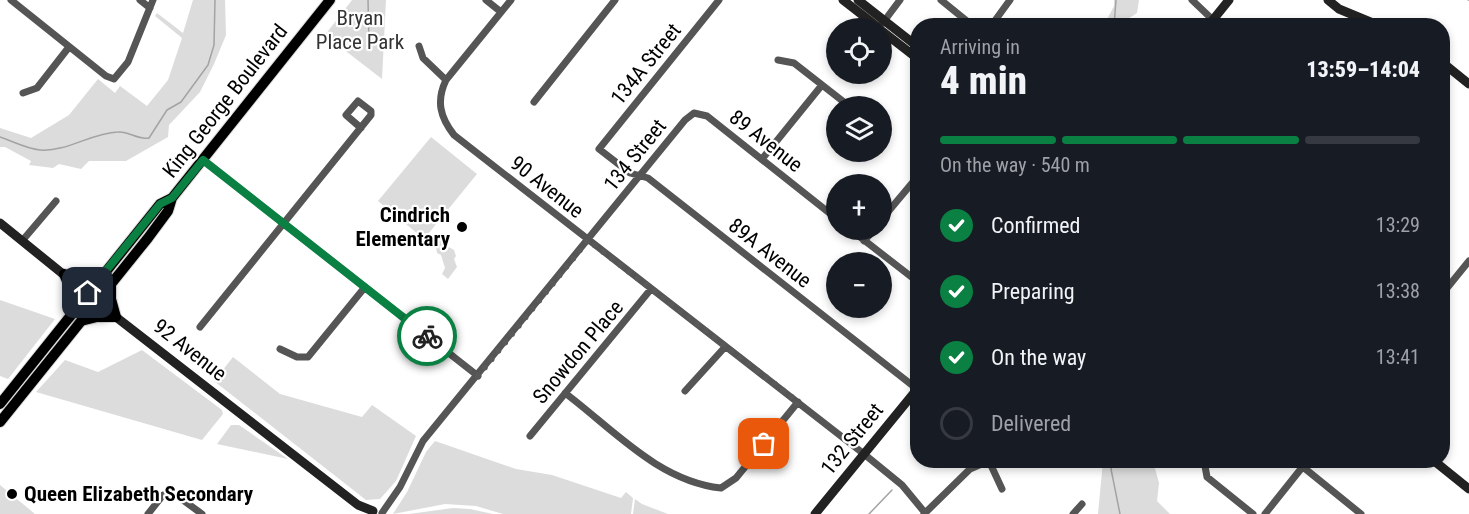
<!DOCTYPE html>
<meta charset="utf-8">
<style>
body{margin:0;font-family:"Roboto Condensed",sans-serif;background:#242831;color:#f1f3f6;height:100vh;display:flex;flex-direction:column;font-size:22px;white-space:nowrap}
*{box-sizing:border-box;margin:0}
p{font-size:20px;color:#9ea1a6}
.icon{flex:none;width:33px;height:33px;fill:none;stroke:currentColor;stroke-width:2;stroke-linecap:round;stroke-linejoin:round}
.map{position:relative;flex:1;overflow:hidden}
.sheet{position:absolute;left:910px;top:18px;width:540px;height:450px;display:flex;flex-direction:column;background:#171b24;border-radius:24px;box-shadow:0 3px 9px #0003}
.sheet>*{flex:none}
.tools{position:absolute;left:826px;top:18px;display:grid;gap:12px}
.tools a{display:grid;place-items:center;width:66px;height:66px;border-radius:50%;background:#171b24;box-shadow:0 3px 9px #0003;font-size:30px}
.pin{position:absolute;display:grid;place-items:center;width:51px;height:51px;color:#fff;margin:-26px;border-radius:12px;box-shadow:0 3px 9px #0006}
.courier{position:absolute;display:grid;place-items:center;width:60px;height:60px;margin:-30px;border:4px solid #0b8043;border-radius:50%;background:#fff;color:#222;box-shadow:0 2px 8px #0007}
.head em{font-style:normal;font-weight:800}
.head div{display:flex;flex-direction:column-reverse}
.head{display:flex;align-items:center;justify-content:space-between;height:102px;padding:0 30px}
h1{font-size:39px;font-weight:800;line-height:45px}
.bar{display:grid;grid-template-columns:repeat(4,1fr);gap:9px 6px;align-content:center;height:72px;padding:0 30px}
.bar i{height:8px;border-radius:4px;background:#363941}
.bar .current{background:#0b8043}
.bar p{grid-column:span 4}
ol{padding:0 30px;list-style:none}
li{display:flex;align-items:center;gap:18px;height:66px}
li p{margin-inline-start:auto}
li .icon{padding:6px;border-radius:50%;background:#0b8043;color:#fff;stroke-width:4}
li:last-child{color:#9ea1a6}
li i{width:33px;height:33px;border:3px solid #363941;border-radius:50%}
.map>svg:first-child{display:block}
.green{fill:#dcdcdc}
.lines{fill:none;stroke-linecap:round;stroke-linejoin:round}
.stream{stroke:#a3a3a3;stroke-width:1.5}
.primary-casing{stroke:#dbdbdb;stroke-width:12}
.street{stroke:#555;stroke-width:7}
.secondary{stroke:#222;stroke-width:9}
.primary{stroke:#000;stroke-width:10}
.done{stroke:#595959;stroke-width:6;stroke-dasharray:0 10.8}
.route{stroke:#0b8043;stroke-width:8}
.poi-dot{fill:#000;stroke:#fff;stroke-width:2}
.labels{text-anchor:middle;stroke-width:4.5;stroke-linejoin:round;paint-order:stroke}
.park-label{font-size:21px;fill:#333;stroke:#fff}
.street-label{font-size:21px;fill:#000;stroke:#fff}
.poi-label{font-size:21px;font-weight:bold;fill:#000;stroke:#fff;text-anchor:end}
</style>
<div class="map">
<svg width="1469" height="514" viewBox="0 0 1469 514">
<rect width="100%" height="100%" fill="#fff"/>
<path class="green" d="M193,0h32l1,35 -12,29 -14,28 -31,33 -1,12 -42,24h-37l-8,8 -22,-5 -6,4 -24,-3 2,-4 -26,-14h-5v-19l31,10 38,-23 29,-36 17,14 5,-7 27,20 21,-26 14,-42 -27,-22 2,-3 26,20z
M352,0h34l-4,79 -57,-44z
M1114,0h25l-2,13 -11,7 -2,5h-20l10,-19z
M431,137l46,37 -53,65 -46,-38z
M445,240l2,6 7,4 2,6 -2,3 3,8 -9,12 -6,-5 3,-6 -4,-13 -4,-2 -2,-12z
M0,300l55,19 -47,60 -8,-3z
M142,350l80,60 1,4 -21,26 -166,-48 29,-32 33,12z
M233,357l47,37 82,23 10,-12 44,31 -20,45 -16,18 -14,1 -152,-119z
M231,425h8l49,34 -71,-15z
M435,441l81,28 36,6 69,23 5,-6 7,6 -2,16h-128l-27,-8 -31,-2 -52,10 14,-22 19,-40z
M1103,461h50l6,22 -2,18 13,13h-72z
M0,485l35,29h-35z
M635,499l7,5 26,10h-35z
M453,508l17,1 23,5h-84z"/>
<g class="lines">
<path class="stream" d="M368,0l1,41
M1468,0h1
M1114,26l2,-26
M0,137c12,4 27,12 40,13 27,2 51,-17 78,-18 11,-1 19,8 31,6l18,-28 14,-8 27,-37 6,-20 1,-45
M1115,460l-4,9 9,45
M922,461l1,-1
M869,514l23,-24"/>
<defs>
<path id="primary" d="M64,274l8,19v20
M64,274l16,4 23,-3
M81,321l16,-4h19l-5,-18v-15
M0,404l160,-200 12,-6
M0,422l148,-184 20,-27 4,-13 158,-198"/>
</defs>
<use href="#primary" class="primary-casing"/>
<path class="street" d="M11,0l95,76 8,3 14,-17 25,-62
M140,0l10,8
M486,0l15,12
M511,0l-65,80c-10,21 -6,37 8,55l410,319 38,31 24,29
M719,0l-120,149 31,24 18,5 269,211
M941,0l32,26
M1192,0l21,20
M882,24l18,-24
M991,26l19,-26
M419,46l4,12 23,22
M778,60l16,3 55,43
M23,93l14,-5 32,-41
M534,102l81,-102
M762,159l60,-74
M203,160l275,216
M882,219l36,-43
M851,230l67,52
M22,241l34,-40
M864,241l10,-11
M1443,293l26,-32
M200,327l171,-212v-4l-13,-10 -12,14 15,13
M280,349l17,8h11l57,-70
M685,391l40,-44
M565,393c48,36 93,88 156,95l15,-10 62,-76
M530,436l121,-147
M1210,460l-5,6 2,11 46,37
M989,461l13,28
M1303,467l58,47
M382,513l18,-26 23,-46 262,-321 9,-7 13,3 130,103
M148,514l15,-19 9,-3 30,22
M924,514l46,-45 21,-9
M1073,514l9,-10
M1265,514l43,-54"/>
<path class="secondary" d="M843,0l36,28
M858,0l60,47
M1328,0l11,9 41,17
M1208,26l21,-26
M882,31l36,28
M1443,63l26,21
M0,223l116,94 242,188 15,6
M1433,460l36,29
M815,514l103,-126"/>
<use href="#primary" class="primary"/>
</g>
<g class="lines">
<path class="done" d="M427,336l51,40 110,-136 210,162 -34,42"/>
<path class="route" d="M88,293l72,-89 12,-6 31,-38 224,176"/>
</g>
<g class="poi-dot">
<circle cx="462" cy="227" r="6"/>
<circle cx="12" cy="494" r="6"/>
</g>
<g class="labels">
<g class="park-label">
<text x="360" y="25">Bryan<tspan x="360" dy="24">Place Park</tspan></text>
</g>
<g class="street-label">
<text transform="translate(646 64) rotate(-51)" y="7">134A Street</text>
<text transform="translate(225 101) rotate(-52)" y="7">King George Boulevard</text>
<text transform="translate(766 141) rotate(38)" y="7">89 Avenue</text>
<text transform="translate(635 155) rotate(-51)" y="7">134 Street</text>
<text transform="translate(547 187) rotate(38)" y="7">90 Avenue</text>
<text transform="translate(770 253) rotate(38)" y="7">89A Avenue</text>
<text transform="translate(190 350) rotate(38)" y="7">92 Avenue</text>
<text transform="translate(578 352) rotate(-50)" y="7">Snowdon Place</text>
<text transform="translate(852 439) rotate(-51)" y="7">132 Street</text>
</g>
<g class="poi-label">
<text x="450" y="222">Cindrich<tspan x="450" dy="24">Elementary</tspan></text>
<text x="24" y="501" text-anchor="start">Queen Elizabeth Secondary</text>
</g>
</g>
</svg>
<div class="tools">
<a><svg class="icon" aria-label="locate" viewBox="0 0 24 24"><circle cx="12" cy="12" r="6"/><path d="M12 2v4M12 18v4M2 12h4M18 12h4"/></svg></a>
<a><svg class="icon" aria-label="layers" viewBox="0 0 24 24"><path d="M12 4l9 5-9 5-9-5zM3 14l9 5 9-5"/></svg></a>
<a>+</a>
<a>−</a>
</div>
<div class="pin" style="left:764px;top:444px;background:#ea580c"><svg class="icon" aria-label="bag" viewBox="0 0 24 24"><path d="M5 8h14l-1 12H6zM9 8a3 3 0 0 1 6 0"/></svg></div>
<div class="pin" style="left:88px;top:293px;background:#1f2937"><svg class="icon" aria-label="home" viewBox="0 0 24 24"><path d="M3 11l9-7 9 7M6 9v11h12V9"/></svg></div>
<div class="courier" style="left:427px;top:336px"><svg class="icon" aria-label="bike" viewBox="0 0 24 24"><circle cx="6" cy="16" r="4"/><circle cx="18" cy="16" r="4"/><path d="M6 16l4-8h5l3 8M10 8l3 8H6M13 5h3"/></svg></div>
<section class="sheet">
<div class="head"><div><h1>4 min</h1><p>Arriving in</p></div><em>13:59–14:04</em></div>
<div class="bar"><i class="current"></i><i class="current"></i><i class="current"></i><i></i><p>On the way · 540 m</p></div>
<ol>
<li><svg class="icon" aria-label="check" viewBox="0 0 24 24"><path d="M5 12l5 5 9-10"/></svg>Confirmed<p>13:29</p></li>
<li><svg class="icon" aria-label="check" viewBox="0 0 24 24"><path d="M5 12l5 5 9-10"/></svg>Preparing<p>13:38</p></li>
<li><svg class="icon" aria-label="check" viewBox="0 0 24 24"><path d="M5 12l5 5 9-10"/></svg>On the way<p>13:41</p></li>
<li><i></i>Delivered</li>
</ol>
</section>
</div>
